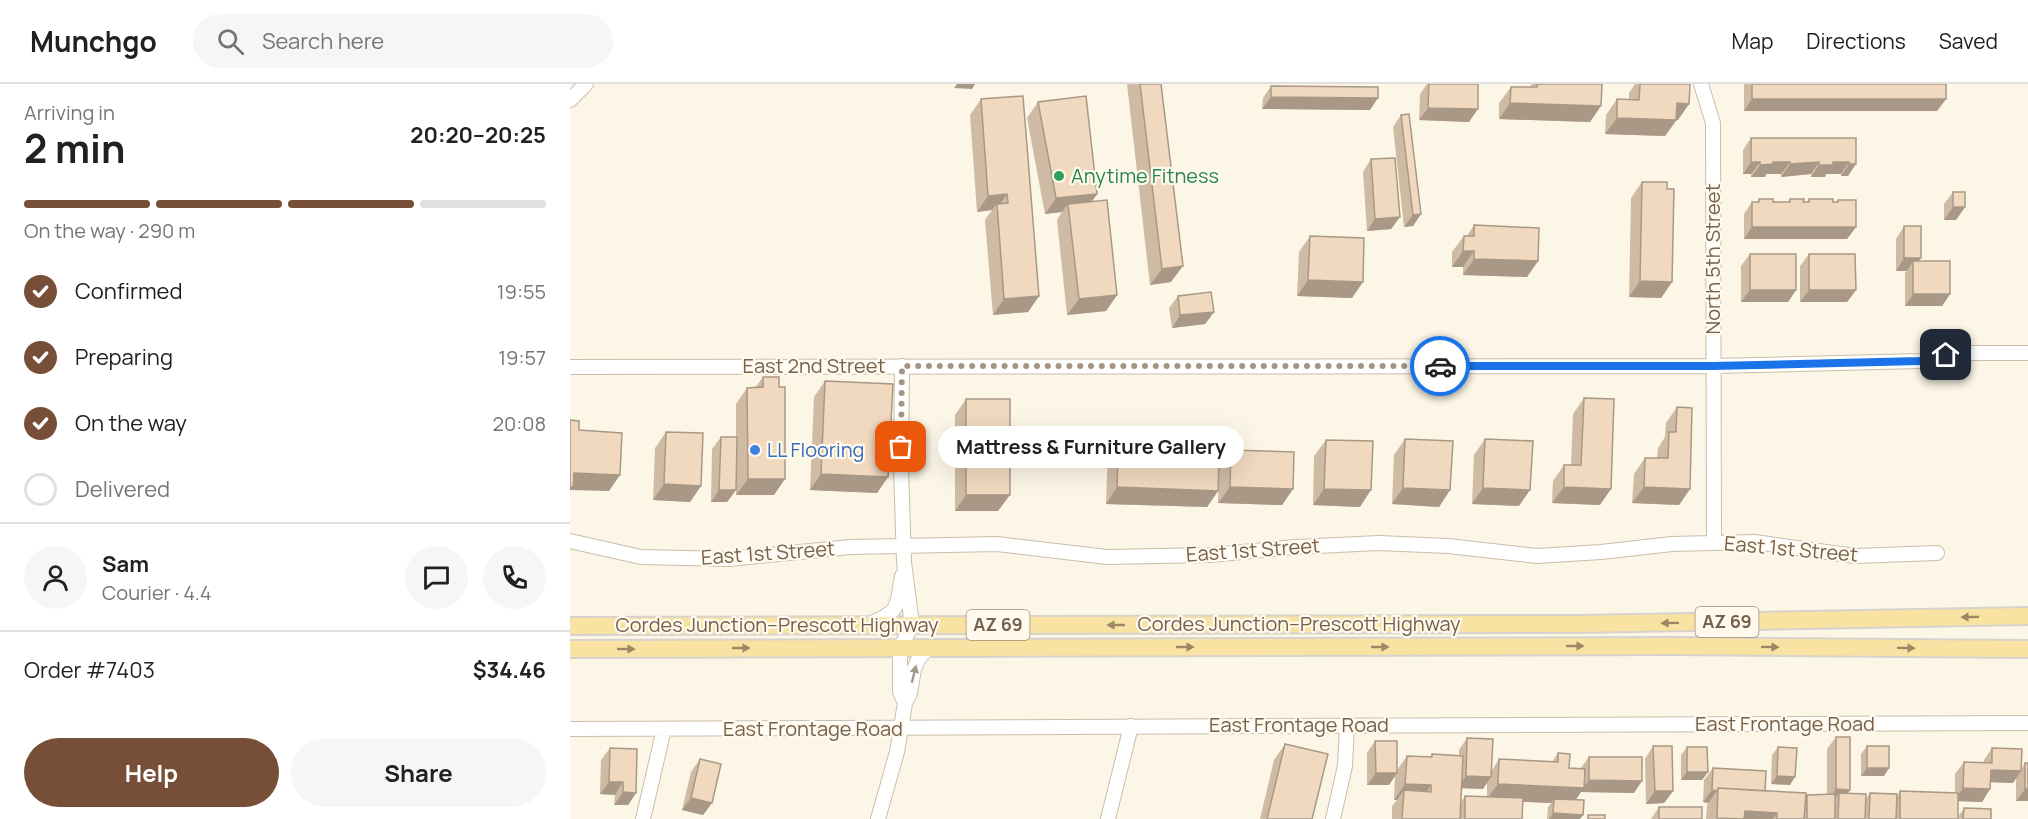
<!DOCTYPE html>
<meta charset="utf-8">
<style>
body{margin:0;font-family:Manrope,sans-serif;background:#f6f6f6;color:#202124;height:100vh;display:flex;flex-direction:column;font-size:22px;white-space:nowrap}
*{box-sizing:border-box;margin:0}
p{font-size:20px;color:#757577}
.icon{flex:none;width:33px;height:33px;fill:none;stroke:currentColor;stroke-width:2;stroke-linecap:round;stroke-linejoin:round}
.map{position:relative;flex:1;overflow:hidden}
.side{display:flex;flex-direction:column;background:#fff;width:570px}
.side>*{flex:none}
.pin{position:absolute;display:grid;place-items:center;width:51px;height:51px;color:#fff;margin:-26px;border-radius:12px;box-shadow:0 3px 9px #0006}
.courier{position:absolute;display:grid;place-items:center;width:60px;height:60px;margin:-30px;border:4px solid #1a73e8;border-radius:50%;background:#fff;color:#222;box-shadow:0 2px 8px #0007}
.bubble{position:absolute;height:42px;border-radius:21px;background:#fff;box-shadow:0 6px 24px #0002;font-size:20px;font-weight:700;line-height:42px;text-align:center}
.overview em{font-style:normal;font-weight:700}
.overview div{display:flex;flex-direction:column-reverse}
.overview{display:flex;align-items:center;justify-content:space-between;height:102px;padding:0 24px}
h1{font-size:39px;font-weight:700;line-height:45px}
.bar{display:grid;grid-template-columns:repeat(4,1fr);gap:9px 6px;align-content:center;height:72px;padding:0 24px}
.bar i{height:8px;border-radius:4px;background:#e0e0e0}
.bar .selected{background:#774e38}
.bar p{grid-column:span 4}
.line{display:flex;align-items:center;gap:15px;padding:0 24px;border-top:2px solid #e0e0e0}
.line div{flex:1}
.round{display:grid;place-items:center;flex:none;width:63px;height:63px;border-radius:32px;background:#f6f6f6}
ol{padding:0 24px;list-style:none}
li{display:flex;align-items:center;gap:18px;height:66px}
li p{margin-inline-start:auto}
li .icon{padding:6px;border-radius:50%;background:#774e38;color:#fff;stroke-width:4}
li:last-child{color:#757577}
li i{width:33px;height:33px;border:3px solid #e0e0e0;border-radius:50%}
.button{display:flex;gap:12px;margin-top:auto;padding:12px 24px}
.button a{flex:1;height:69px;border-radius:36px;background:#774e38;color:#fff;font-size:24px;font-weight:700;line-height:69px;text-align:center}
.button a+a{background:#f6f6f6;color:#202124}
header{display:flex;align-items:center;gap:36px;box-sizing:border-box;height:84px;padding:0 30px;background:#fff;border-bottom:2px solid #e0e0e0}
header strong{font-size:28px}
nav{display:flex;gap:33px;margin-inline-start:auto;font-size:21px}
.search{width:420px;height:54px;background:#f6f6f6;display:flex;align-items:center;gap:15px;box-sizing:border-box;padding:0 21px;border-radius:33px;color:#757577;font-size:22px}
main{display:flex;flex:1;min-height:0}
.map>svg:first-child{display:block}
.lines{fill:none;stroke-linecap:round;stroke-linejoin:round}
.minor-casing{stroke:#cbbdaa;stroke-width:16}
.major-casing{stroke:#d8d2cd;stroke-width:20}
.minor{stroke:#fff;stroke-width:14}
.major{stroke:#f8e3a2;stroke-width:16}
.wall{fill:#cfbba4;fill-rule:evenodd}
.shaded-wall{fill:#a99886}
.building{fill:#f1d9bf;stroke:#a99886;stroke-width:1.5}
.oneway{fill:#9c8766}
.oneway2{fill:#a5988b}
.done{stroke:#a49482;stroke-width:6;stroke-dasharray:0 10.8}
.route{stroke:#1a73e8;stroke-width:8}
.leisure-dot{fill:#2e9e5b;stroke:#fffaed;stroke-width:2}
.shop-dot{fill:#3f7fe0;stroke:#fffaed;stroke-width:2}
.labels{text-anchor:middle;stroke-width:4.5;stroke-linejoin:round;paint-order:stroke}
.shield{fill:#fffaed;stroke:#9e8e7c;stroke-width:1.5}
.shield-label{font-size:18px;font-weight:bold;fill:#75604c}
.leisure-label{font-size:20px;fill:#27864d;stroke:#fffaed;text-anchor:start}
.street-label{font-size:20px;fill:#75604c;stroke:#fffaed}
.shop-label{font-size:20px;fill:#366cbe;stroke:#fffaed;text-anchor:start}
</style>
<header>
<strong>Munchgo</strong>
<div class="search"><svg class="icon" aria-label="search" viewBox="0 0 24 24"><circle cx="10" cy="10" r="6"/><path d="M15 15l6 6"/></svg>Search here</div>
<nav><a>Map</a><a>Directions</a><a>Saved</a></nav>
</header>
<main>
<section class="side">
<div class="overview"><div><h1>2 min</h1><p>Arriving in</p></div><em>20:20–20:25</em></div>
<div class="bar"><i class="selected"></i><i class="selected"></i><i class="selected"></i><i></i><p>On the way · 290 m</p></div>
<ol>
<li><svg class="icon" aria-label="check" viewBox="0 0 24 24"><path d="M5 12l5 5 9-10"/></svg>Confirmed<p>19:55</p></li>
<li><svg class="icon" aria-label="check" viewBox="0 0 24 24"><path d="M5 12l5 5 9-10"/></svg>Preparing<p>19:57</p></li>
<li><svg class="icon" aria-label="check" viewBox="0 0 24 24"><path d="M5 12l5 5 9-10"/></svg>On the way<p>20:08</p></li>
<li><i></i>Delivered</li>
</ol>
<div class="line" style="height:108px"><a class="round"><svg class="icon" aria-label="person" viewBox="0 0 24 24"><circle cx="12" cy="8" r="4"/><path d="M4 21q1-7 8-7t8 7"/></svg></a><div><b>Sam</b><p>Courier · 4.4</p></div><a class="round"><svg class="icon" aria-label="chat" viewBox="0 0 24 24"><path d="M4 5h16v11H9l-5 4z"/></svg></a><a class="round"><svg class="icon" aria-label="phone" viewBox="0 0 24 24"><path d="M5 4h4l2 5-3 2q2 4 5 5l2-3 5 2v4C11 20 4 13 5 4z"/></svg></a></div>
<div class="line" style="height:78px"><div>Order #7403</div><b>$34.46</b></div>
<div class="button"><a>Help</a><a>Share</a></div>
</section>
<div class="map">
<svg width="1458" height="735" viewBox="0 0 1458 735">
<rect width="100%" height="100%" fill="#fcf6e7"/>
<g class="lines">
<defs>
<path id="minor" d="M1131,0l12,39 1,420
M0,16l16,-16
M332,282l-1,101 3,95 8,63 -12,23v44l5,11
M0,283l1143,-1 207,-5 36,-8h72
M0,457l71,16 88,2 121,-12 147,-3 110,13 103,-2 85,-8 84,-4 69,3 89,10 64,-4 71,-8 83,-2 100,14 82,-3
M299,540c32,-13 27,-16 33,-48
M0,645l1458,-6
M73,735l21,-90
M308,735l19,-67 8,-49 5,-10 4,-24 5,-11 9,-10
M538,735l23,-93
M763,735l12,-53 2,-41"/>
<path id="major" d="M0,542l1006,-2 452,-8
M0,565l1103,-3 355,3"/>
</defs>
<use href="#minor" class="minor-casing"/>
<use href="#major" class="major-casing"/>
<use href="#minor" class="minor"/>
<use href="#major" class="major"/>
</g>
<path class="wall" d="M557,0h34l10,198 -21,3z
M857,0h51l-9,38 -50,-2 1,-26z
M962,0h70l-12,38 -91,-3v-16l12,-16h19z
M1065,0h55l-1,20 -24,32 -60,-2 1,-19 11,-16h12v-6z
M1174,0h202v15l-9,12h-193z
M701,2l99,24 -108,-1 1,-11z
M411,15l58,197 -11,16 -35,3 -8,-95 7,-10 -15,2 -7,-97z
M468,18l59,92 -5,7 25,94 -11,16 -39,4 -10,-95 5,-8 -17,2 -18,-96z
M831,31l20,99 -8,12 -9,1 -11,-100z
M1181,54h105l-8,38h-7v-2h-15l-1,3h-14v-3l-30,3v-3h-15l-1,3h-14v-3h-8v-24z
M801,75l29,58 -9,12 -24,2 -4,-59z
M1072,98l30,100 -11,16 -32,-1 2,-99z
M1383,108l12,15 -9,13h-12v-16z
M1189,115l14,3h15l2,-3 13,3h4l2,-3 24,3h4l1,-2 18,27 -9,12h-103v-25l8,-12h6z
M904,141l64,36 -11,16 -64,-2v-8h-11v-15l12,-16h3z
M1334,142l15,35 31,33 -8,12h-37v-33l2,-2h-11v-32z
M740,152l42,62 -55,-2 2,-44z
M1180,170l46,36 -8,12h-47v-36z
M1239,170l47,36 -9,12h-47v-36z
M608,212l36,16 -9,12 -33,4 -3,-20z
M193,293l11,118h-38v-18v13l-9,12h-16l1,-53 9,-12h15v-33l11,-16h8z
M255,297l63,96 -11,16 -67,-3 4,-93z
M1014,314l16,107 -48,-2 1,-22 11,-16h7l2,-51z
M396,315l32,112h-43v-96z
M1107,323l13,82 -11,16 -47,-2 2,-29 11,-16h12l1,-10 7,-11 1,-14z
M96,348l35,54 -11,16 -37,-2 2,-52z
M549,349l34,12 25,13 40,33 -11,16 -101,-3 2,-55z
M835,355l45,51 -11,17 -47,-3 2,-49z
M915,355l34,67 -47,-2 2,-49z
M756,356l34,67 -47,-2 1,-49z
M661,366l62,39 -11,16 -64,-2 1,-37z
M1266,653l14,53 -2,3 18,6 4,-6 27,4 3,-6 55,2v-19l9,-12 20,1v-3l8,-12 30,20 3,-5h3v38h-12v-23l-3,5 -22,-1 -1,7 -8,13 -24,-1v16l6,-9 27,11h-285l1,-14 1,-2 -5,-1 1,-22 9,-12 52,23 40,6 2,-2h20v-46z
M897,654l25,32 7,-11 53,3 6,-9 11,15 11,1 9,-12 45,36 -53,-1 -5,8 4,19h-33l1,-12 3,-4 -28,-1 -1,17h-130v-13l5,-6h-3l1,-25 -6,10h-22v-32l8,-12 22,29 10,-14 23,1 2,-3 27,1v-5zM917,698v15l-22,-1 -4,6v-14l22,1z
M715,660l27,75h-52l14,-59z
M1083,662l20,45 -9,12 -18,1 -1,-45z
M1297,662l17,30h-23v-22z
M1117,663l21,25 -6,8h-21v-25z
M1208,663l12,38 -19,-1 1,-29z
M40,664l26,45 -8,12h-14l1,-10 -15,-1 1,-34z
M130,675l12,44 -9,12 -21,-5 9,-38z
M1089,723l43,12h-51z"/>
<path class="shaded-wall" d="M387,0h18l-3,5 -18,-1z
M701,13l107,1 -8,12 -108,-1z
M1182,15h194l-9,12h-193z
M940,19l91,3 -11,16 -91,-3z
M1107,19l12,1 -11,16 -13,-1z
M858,24l50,1 -9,13 -50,-2z
M1047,34l59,2 -11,16 -60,-2z
M1181,78h9l-9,12h-8z
M1203,78h17l-9,12h-15l-1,3h-14l9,-12z
M1249,78l-8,12 -30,3 9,-13z
M1263,78h16l-8,12h-15l-1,3h-14l8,-12z
M1279,80h7l-8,12h-7z
M437,110l-10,15v-5l-5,6 -15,2 11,-16z
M527,110l-11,16 -18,-6 -6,8 -17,2 11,-16z
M1383,123h12l-9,13h-12z
M851,130l-8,12 -9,1 9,-12z
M830,133l-9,12 -24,2 8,-12z
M1182,143h104l-9,12h-103z
M893,167h11l-11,16h-11z
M1334,174h17l-8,11v-8l-6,10h-11z
M904,175l64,2 -11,16 -64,-2z
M613,182l-12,16 -21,3 12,-16z
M738,196l55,2 -11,16 -55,-2z
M1070,197l32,1 -11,16 -32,-1z
M1180,206h46l-8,12h-47z
M1239,206h47l-9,12h-47z
M1343,210h37l-8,12h-37z
M547,211l-11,16 -39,4 12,-16z
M469,212l-11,16 -35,3 11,-16z
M644,228l-9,12 -33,4 8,-13z
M4,389l46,2 -11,16 -38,-1 -1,1v-12z
M251,390l67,3 -11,16 -67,-3z
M178,395h37l-11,16h-38z
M94,400l37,2 -11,16 -37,-2z
M547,403l101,4 -11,16 -101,-3z
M660,403l63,2 -11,16 -64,-2z
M994,403l47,2 -11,16 -48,-2z
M1074,403l46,2 -11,16 -47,-2z
M833,404l47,2 -11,17 -47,-3z
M913,404l47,2 -11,16 -47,-2z
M754,405l47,1 -11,17 -47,-2z
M149,406h17l-9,12h-16z
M396,411h44l-12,16h-43z
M1297,684h22l-5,8h-23z
M1421,686l30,1 -8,12 -30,-1z
M1117,688h21l-6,8h-21z
M806,689h21l-8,12h-22z
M896,692l25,1 -8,12 -26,-1z
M1207,692l18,1 -5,8 -19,-1z
M1019,696l53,1 -8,12 -53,-1 -9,13 -18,-6 -3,4 -65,-3 12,-16 85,4z
M39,698h14l-8,13 -15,-1z
M835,700l26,1 -11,16 -16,-11 -7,10h-3z
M1393,704l27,1 -8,13 -28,-1z
M1266,705l14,1 -8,12 -3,-9 -6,9h-6z
M1455,705h3v12h-12z
M1142,706l5,1 -9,12 -5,-1z
M1085,707h18l-9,12 -18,1z
M53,708l13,1 -8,12h-14z
M121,714l21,5 -9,12 -21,-5z
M1175,727l32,2 -4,6h-34z
M983,729l30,2 -3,4h-31z"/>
<path class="building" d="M570,0h21l22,182 -21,3z
M859,0h49v25l-50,-1z
M967,0h65l-1,22 -91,-3 1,-16h26z
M1070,0h50l-1,20 -12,-1 -1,17 -59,-2v-19l22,1z
M1182,0h194v15h-194z
M701,2l107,1v11l-107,-1z
M453,12l16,200 -35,3 -7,-95 11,-1 -1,-9 -19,2 -7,-97z
M516,12l11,98 -41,4 -18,-96z
M839,30l12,100 -8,1 -12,-100z
M1181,54h105v26h-7v-2h-16v3h-14v-3l-29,2v-2h-17v2l-13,1v-3h-9z
M825,74l5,59 -25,2 -4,-60z
M1072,98h25v7h7l-2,93 -32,-1z
M1383,108h12v15h-12z
M1189,115h14v3h17v-3h14l-1,3h6v-3h24v3h5v-2h18v27h-104v-25h7z
M537,116l10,95 -38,4 -11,-95z
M904,141l65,3 -1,33 -64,-2v-8h-11l1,-15h10z
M1334,142h17v32h-17z
M740,152l54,2 -1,44 -55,-2z
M1180,170h46v36h-46z
M1239,170h46l1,36h-47z
M1343,177h37v33h-37z
M641,208l3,20 -34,3 -2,-19z
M193,293h16v10h6v92h-37l-1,-91 16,-1z
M255,297l68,3 -5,93 -67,-3z
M1014,314l30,1 -3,90 -47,-2v-22h17z
M396,315h44v96h-44z
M1107,323l15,1 -2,81 -46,-2 1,-29h23l1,-26h7z
M0,336l9,1v9l43,3 -2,42 -46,-2 -1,14h-3z
M96,348l37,1 -2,53 -37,-2z
M549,349l34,1v11l26,1 -1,12 41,1 -1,32 -101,-4z
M151,353h16l-1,53h-17z
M835,355l48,2 -3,49 -47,-2z
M915,355l48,2 -3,49 -47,-2z
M756,356l47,1 -2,49 -47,-1z
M661,366l63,2 -1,37 -63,-2z
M1266,653h14v53l-14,-1z
M897,654l26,1 -2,38 -25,-1z
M805,657h22v32h-21z
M715,660l43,10 -16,65h-45z
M1083,662h19l1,45h-18z
M1297,662h22v22h-22z
M1117,663h20l1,25h-21z
M1208,663l19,1 -2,29 -18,-1z
M40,664l27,1 -1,44 -13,-1v-10h-14z
M1422,664l30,1 -1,22 -30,-1 -1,19 -27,-1 1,-26 28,1z
M988,669l12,1 -1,14 16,1 -1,19 -86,-4 1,-25 59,3z
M862,670l31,2 -3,63h-58l2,-29 27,2v-7l-26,-1 2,-28 25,1z
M1019,673h53v24l-53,-1z
M130,675l21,5 -9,39 -21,-5z
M1455,679h3v26h-3z
M1143,684l53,3 -1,20 -47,-3 -1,3 -5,-1z
M1148,704l88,5 -2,26h-27v-6l-32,-2 -1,8 -27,-1z
M1330,707l58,2v26h-58z
M1269,709l27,1 -1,25h-27z
M1300,709l27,1 -1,25h-27z
M1265,710v25h-28v-24z
M895,712l58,2 -1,21h-57z
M984,715l30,1 -1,15 -30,-2z
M1089,723h43v12h-43z
M1394,724l27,1v10h-28z
M1018,731h17v4h-17z"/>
<defs><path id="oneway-solid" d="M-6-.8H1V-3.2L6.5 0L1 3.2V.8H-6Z" transform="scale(1.5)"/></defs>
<g class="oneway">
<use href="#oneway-solid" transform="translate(1400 533) rotate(179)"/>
<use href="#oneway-solid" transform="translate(1100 539) rotate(179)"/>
<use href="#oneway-solid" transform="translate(546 541) rotate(180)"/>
<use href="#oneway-solid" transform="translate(1005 562)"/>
<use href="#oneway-solid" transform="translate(615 563)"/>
<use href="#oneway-solid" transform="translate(810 563)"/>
<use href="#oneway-solid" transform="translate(1200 563) rotate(1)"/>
<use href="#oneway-solid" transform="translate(171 564)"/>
<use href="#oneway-solid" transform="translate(1336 564) rotate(1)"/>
<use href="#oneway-solid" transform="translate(56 565)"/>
</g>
<use class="oneway2" href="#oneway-solid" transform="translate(344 590) rotate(-76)"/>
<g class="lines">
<path class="done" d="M331,363l1,-81h538"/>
<path class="route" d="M870,282h273l207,-5 26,-6"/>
</g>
<circle class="leisure-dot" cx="489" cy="92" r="6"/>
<circle class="shop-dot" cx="185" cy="366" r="6"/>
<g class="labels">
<g class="shield">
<rect x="1125.5" y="523" width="63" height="30" rx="4.5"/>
<rect x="396.5" y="526" width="63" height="30" rx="4.5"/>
</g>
<g class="shield-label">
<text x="1157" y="544">AZ 69</text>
<text x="428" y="547">AZ 69</text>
</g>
<g class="leisure-label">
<text x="501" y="99">Anytime Fitness</text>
</g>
<g class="street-label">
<text transform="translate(1143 175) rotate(-90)" y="7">North 5th Street</text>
<text x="244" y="289">East 2nd Street</text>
<text transform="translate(1221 465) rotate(5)" y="7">East 1st Street</text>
<text transform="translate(683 466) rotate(-4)" y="7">East 1st Street</text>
<text transform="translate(198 469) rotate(-4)" y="7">East 1st Street</text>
<text x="729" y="547">Cordes Junction–Prescott Highway</text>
<text x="207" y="548">Cordes Junction–Prescott Highway</text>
<text x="1215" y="647">East Frontage Road</text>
<text x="729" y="648">East Frontage Road</text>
<text x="243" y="652">East Frontage Road</text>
</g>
<g class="shop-label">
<text x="197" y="373">LL Flooring</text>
</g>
</g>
</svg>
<div class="pin" style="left:331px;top:363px;background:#ea580c"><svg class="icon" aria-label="bag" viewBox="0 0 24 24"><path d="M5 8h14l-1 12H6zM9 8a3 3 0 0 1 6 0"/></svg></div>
<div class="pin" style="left:1376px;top:271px;background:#1f2937"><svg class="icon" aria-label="home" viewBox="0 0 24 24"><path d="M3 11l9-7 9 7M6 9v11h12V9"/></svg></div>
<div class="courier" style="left:870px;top:282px"><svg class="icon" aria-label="car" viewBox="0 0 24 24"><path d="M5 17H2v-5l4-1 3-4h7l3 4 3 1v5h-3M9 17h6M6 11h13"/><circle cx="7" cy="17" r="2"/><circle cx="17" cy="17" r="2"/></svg></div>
<div class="bubble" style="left:368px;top:342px;width:306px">Mattress &amp; Furniture Gallery</div>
</div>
</main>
